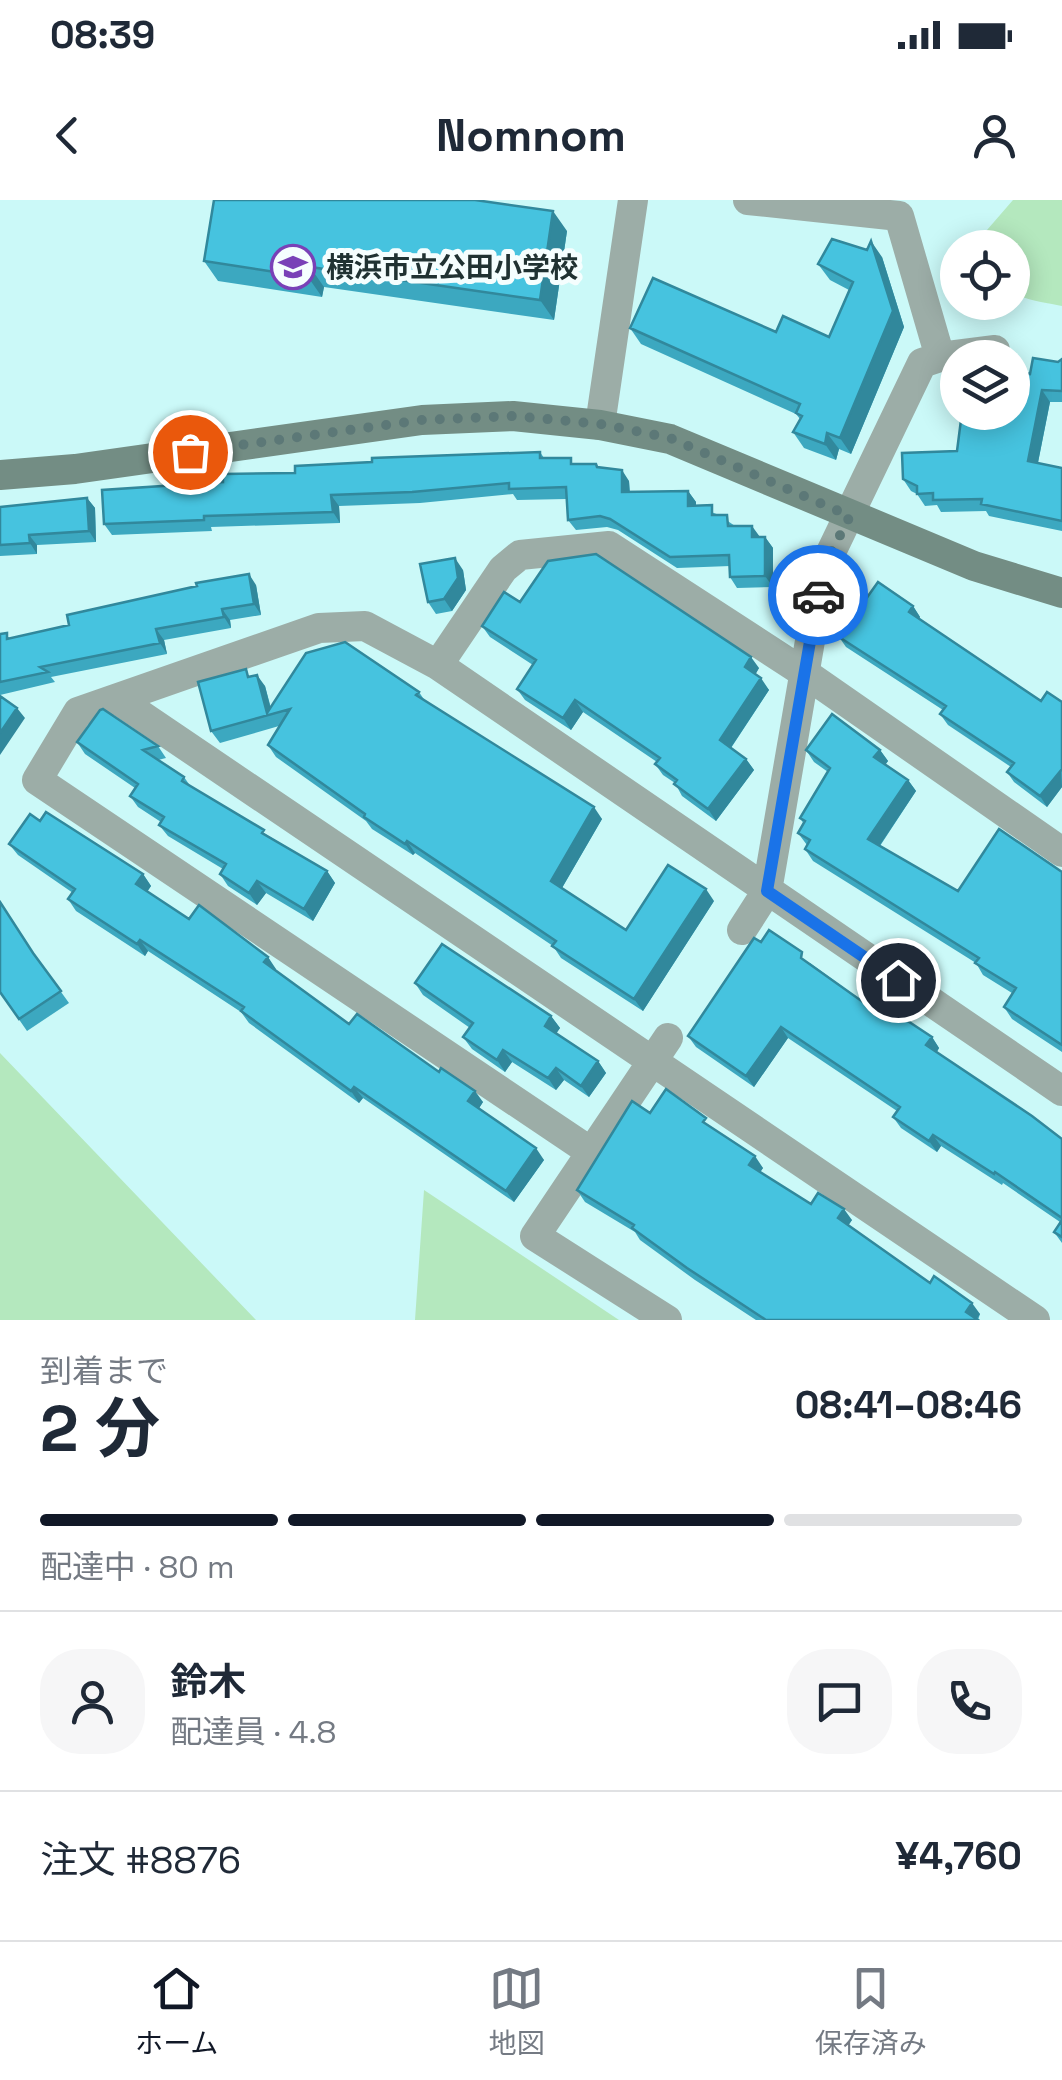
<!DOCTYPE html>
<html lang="ja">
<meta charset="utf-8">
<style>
body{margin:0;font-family:"Space Grotesk","Noto Sans JP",sans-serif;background:#f6f6f7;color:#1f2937;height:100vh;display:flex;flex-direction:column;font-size:38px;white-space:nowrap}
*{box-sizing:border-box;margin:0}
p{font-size:32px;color:#747a83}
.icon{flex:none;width:55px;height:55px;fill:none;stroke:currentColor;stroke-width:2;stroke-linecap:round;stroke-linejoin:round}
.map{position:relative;height:1120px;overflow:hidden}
.panel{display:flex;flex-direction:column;background:#fff;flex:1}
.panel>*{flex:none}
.fabs{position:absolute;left:940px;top:30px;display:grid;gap:20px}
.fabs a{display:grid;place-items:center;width:90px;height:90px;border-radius:50%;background:#fff;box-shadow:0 5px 25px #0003;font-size:50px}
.pin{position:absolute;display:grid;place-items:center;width:85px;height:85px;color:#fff;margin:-42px;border:5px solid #fff;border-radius:50%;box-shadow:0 2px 10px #0007}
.courier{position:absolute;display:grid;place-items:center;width:100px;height:100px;margin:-50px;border:8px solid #1a73e8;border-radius:50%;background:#fff;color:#222;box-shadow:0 2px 12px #0007}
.overview em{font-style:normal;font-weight:700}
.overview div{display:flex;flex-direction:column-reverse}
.overview{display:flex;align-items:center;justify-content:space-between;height:170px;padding:0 40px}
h1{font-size:65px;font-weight:700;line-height:75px}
.bar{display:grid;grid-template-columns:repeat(4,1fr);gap:15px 10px;align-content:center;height:120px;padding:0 40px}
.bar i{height:12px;border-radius:8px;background:#e0e1e3}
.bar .on{background:#111827}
.bar p{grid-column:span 4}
.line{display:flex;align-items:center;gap:25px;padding:0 40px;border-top:2px solid #e0e1e3}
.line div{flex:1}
.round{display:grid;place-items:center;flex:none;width:105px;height:105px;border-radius:40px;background:#f6f6f7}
.status{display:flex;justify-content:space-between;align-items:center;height:70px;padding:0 50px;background:#fff;direction:ltr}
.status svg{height:28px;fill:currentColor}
header{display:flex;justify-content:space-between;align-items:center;height:130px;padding:0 40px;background:#fff;font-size:45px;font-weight:700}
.tab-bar{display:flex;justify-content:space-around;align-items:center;height:140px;border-top:2px solid #e0e1e3;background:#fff;font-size:28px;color:#747a83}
.tab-bar a{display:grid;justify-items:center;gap:5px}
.tab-bar .on{color:#111827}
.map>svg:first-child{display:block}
.green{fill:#b4e8be}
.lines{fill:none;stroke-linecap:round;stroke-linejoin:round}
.street{stroke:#9cada7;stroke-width:30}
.secondary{stroke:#738d84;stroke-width:30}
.wall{fill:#3ca8c0}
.shaded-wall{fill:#31889c}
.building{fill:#46c3df;stroke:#31889c;stroke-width:2.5}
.done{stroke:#5c7877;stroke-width:10;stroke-dasharray:0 18}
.route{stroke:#1a73e8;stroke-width:12}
.labels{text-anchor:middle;stroke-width:10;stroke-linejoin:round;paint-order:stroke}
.poi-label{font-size:28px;font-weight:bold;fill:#203232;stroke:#f5fefe;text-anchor:start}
</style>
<div class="status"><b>08:39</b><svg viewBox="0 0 49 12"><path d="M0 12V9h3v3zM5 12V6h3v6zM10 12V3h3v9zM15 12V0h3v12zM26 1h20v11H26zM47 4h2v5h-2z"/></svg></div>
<header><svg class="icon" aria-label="back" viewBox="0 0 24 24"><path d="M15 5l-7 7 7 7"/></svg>Nomnom<svg class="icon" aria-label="person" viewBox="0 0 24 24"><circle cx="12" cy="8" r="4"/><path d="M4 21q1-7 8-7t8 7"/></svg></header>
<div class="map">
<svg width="1062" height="1120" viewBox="0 0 1062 1120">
<rect width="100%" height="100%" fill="#cbf9f8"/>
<path class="green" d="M1013,0h49v106c-53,-11 -50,-4 -50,-58l-36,-1 -2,-2z
M0,853l256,267h-256z
M424,990l195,130h-204z"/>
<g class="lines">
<path class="street" d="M940,157l55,-7
M600,225l33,-225
M438,465l65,-96 17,-14 89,-9 197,128 256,178
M117,499l918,621
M742,730l25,-39 55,-320 100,-208 18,-6 -41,-141 -151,-16
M591,952l-554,-372 41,-68 241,-84 46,-2 73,39 624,426
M667,1120l-132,-84 133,-198"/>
<path class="secondary" d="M0,275l75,-6 347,-49 91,-4 87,9 70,14 304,127 88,27"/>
</g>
<path class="wall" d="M567,31l-13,89 -230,-33 -2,10 -104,-16 -14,-20z
M882,57l22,70 -53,127 -12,-5 -3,11 -32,-12 -11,-16 7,-13 -4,-5 -155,-70 -11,-16 146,4 53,5 20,-47 -19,-10 -12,-16z
M1062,159v43h-12l-12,61 24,5v63l-73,-15 -3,-5 -45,1 -4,-7 -12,1 -8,-12 -6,-3 -8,-12 54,-28 32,-37 41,-40 28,-12z
M540,252l4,6 31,6h21l3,4 30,13 1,11 58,-1 8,11v4l23,9 16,11 25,11h5l8,11v39l-36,1 -7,-11v-11l-53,2 -59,-38 -11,-3 -31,3 -8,-10 -2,-21 -49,1 -4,-6 -93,9 -81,3 1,17 -129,4 1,4 -100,4 -8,-11 119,-42 72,-9z
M87,298l8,10 1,34 -59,3v9l-37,2v-49z
M463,370l3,20 -14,21 -16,3 -8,-12z
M256,385l5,30 -31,5 1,8 -67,12 3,14 -116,23 4,5 -55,13v-61l10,4z
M520,402l239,66 -4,6 14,16 -38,58 15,11 8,11 -38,51 -34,-25 -7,-13 -12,-8 -8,-11 2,-2 -74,-50 -12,18 -46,-30 -8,-11 16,-24 -43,-28 -8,-11z
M913,406l7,11 -1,2 122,82 21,1v85l-15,20 -33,-25 -7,-10 4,-5 -63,-42 -8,-11 3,-4 -97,-63 -7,-10z
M250,476l15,10 6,22 148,-16 6,9 177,118 -40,69 64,42 88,-29 -71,110 -82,-53 -8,-12 -138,-93 -2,2 -41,-26 -6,-8 -90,-64 -8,-12 11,-19 -59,17 -9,-12z
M77,542l81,4 8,12 -8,2 26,17 7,10 79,50 57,34 8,12 -22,38 -47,-28 -9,12 -29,-19 -8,-12 3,-5 -55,-33 -9,-11 2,-3 -23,-15 -8,-11 5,-8 -50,-34z
M806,550h74l8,11 -3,4 23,15 8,11 -36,55 78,45 104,-19v180l-50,-33 -8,-12 8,-14 -29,-18 -7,-12 -163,-102 -8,-12 2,-4 -9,-12 6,-9 -4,-6 28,-46 -14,-10z
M40,621l103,53 8,12 -4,6 42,27 79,38 7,13 74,54 134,78 -4,6 65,52 -30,42 -151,-104 -4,5 -110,-80 -8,-11 -93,-61 -3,5 -69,-45 -8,-12 5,-6 -55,-38 -9,-11z
M38,760l31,43 -42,28 -27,-39z
M810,763l67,49 55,25 7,11 -2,4 125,87v104l-8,-11 6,-10 -57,-39 -1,2 -61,-39 -4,6 -36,-24 -8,-11 4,-6 -109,-73 -34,49 -58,-40 -8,-11z
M415,783l136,33 9,12 -4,5 42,28 8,12 -17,24 -25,-17 -8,10 -44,-28 -7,10 -33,-23 -9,-12 7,-9 -47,-33z
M650,913l64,17 49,38 -3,4 51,32 41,16 -4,5 82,58 50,31 -2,6h-222l-61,-40 -55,-40 -5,-8 -50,-30 -8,-12z"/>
<path class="shaded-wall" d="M553,11l14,20 -13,89 -14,-20z
M871,41l11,16 22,70 -53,127 -11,-16z
M310,67l14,20 -2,10 -14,-20z
M1042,190l8,12 -14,70 -8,-11z
M827,233l12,16 -3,11 -11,-16z
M622,270l7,11 1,22 -8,-11z
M688,291l8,11v15l-8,-11z
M331,295l8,11 1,17 -7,-11z
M87,298l8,10 1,34 -7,-11z
M752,326l8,11h-8z
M29,335l8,10v9l-7,-11z
M765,337l8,11v39l-8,-11z
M455,358l8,12 3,20 -14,21 -8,-12z
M249,374l7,11 5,30 -7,-11z
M913,406l7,11 -4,5 -7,-10z
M222,409l8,11 1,8 -7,-11z
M156,429l8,11 3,14 -7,-11z
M751,457l8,11 -6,11 -8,-12z
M257,475l8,11 7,28 -5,-1z
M761,478l8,12 -41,62 -8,-12z
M575,500l8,12 -12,18 -8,-12z
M17,508l8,10 -25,37v-22z
M880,550l8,11 -6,8 -8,-12z
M746,559l8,11 -38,51 -8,-12z
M1061,568l1,19 -15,20 -7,-11z
M908,580l8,11 -40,60 -8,-12z
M594,607l8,12 -43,74 -8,-12z
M407,641l8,12 -2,2 -8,-11z
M327,671l8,12 -22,38 -9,-12z
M143,674l8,12 -7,10 -8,-12z
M257,681l9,12 -9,12 -8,-12z
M706,689l8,12 -71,110 -9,-12z
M140,740l8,11 -3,5 -8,-12z
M268,757l8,12 -3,5 -9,-12z
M551,816l9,12 -6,9 -9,-11z
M781,827l7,11 -34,49 -8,-11z
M932,837l7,11 -5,8 -8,-11z
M503,850l9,12 -7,10 -8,-12z
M598,861l8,12 -17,24 -8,-11z
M556,868l8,12 -8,10 -8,-12z
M354,887l9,11 -4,5 -8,-12z
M475,891l8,11 -7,11 -8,-12z
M933,935l8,11 -4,6 -8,-11z
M536,948l8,12 -30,42 -8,-11z
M755,956l8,12 -6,9 -8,-12z
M844,1009l8,11 -6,9 -8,-11z
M972,1103l8,11 -4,6 -10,-8z"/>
<path class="building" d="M214,0h261l78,11 -13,89 -230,-33 -2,10 -104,-16z
M832,39l35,11 4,-9 22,70 -53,127 -13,-5 -2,11 -32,-12 9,-16 -6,-3 4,-9 -170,-76 23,-50 123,54 7,-16 46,21 24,-55 -35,-18z
M1033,158l25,4 4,-3v32l-20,-1 -14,71 34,7v53l-81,-17 1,-5 -49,1v-7l-16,1v-8l-14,-7 -1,-26 55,-2 5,-39 27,2v-2h23l1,-42 17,4z
M540,252v6h31v6h25l1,3 25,3v22l66,-1v15l24,-1v10h15l1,11h24v11h13v39l-35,1 -1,-22 -59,2 -60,-38 -10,-3 -32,4 -2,-33 -57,2v-6l-97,9 -81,3 2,17 -129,4v4l-100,4 -2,-34 121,-8v-8l72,-1v-7l77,-4v-4z
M87,298l2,33 -60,4 1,8 -30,2v-38z
M596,354l155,103 -6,10 16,11 -41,62 26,19 -38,50 -34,-25 3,-4 -22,-16 5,-6 -85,-58 -12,18 -46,-29 19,-29 -54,-34 22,-34 16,10 28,-41z
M455,358l3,20 -14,21 -16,3 -8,-38z
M249,374l5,30 -32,5 2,8 -68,12 4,14 -120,24 8,5 -48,10v-48l7,-1v6l62,-14 -2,-10 130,-29 -1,-3z
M878,382l35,24 -4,6 132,89 6,-9 15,10v67l-22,27 -33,-24 7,-9 -74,-49 6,-8 -107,-69z
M345,442l74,50 -3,3 178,112 -43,74 75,49 42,-65 38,24 -72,110 -82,-53 4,-5 -149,-100 -2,3 -41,-27 1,-3 -97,-69 22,-36 -79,22 -13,-49 48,-13 2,8 9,-2 10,38 39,-60z
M0,496l17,12 -17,25z
M103,509l55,37 -15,4 41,27 -2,4 82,49 -2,3 65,38 -23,38 -47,-28 -8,12 -29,-19 6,-10 -67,-39 5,-8 -34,-21 8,-12 -61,-42 23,-32z
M832,514l48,36 -6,7 34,23 -40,59 90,52 41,-62 63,43v173l-58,-38 12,-19 -41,-25 4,-5 -174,-109 5,-9 -12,-7 7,-12 -5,-3 30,-50 -24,-18z
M46,612l97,62 -7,10 53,35 10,-14 69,52 -4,5 85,62 8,-10 82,58 2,-4 34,23 -7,10 68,47 -30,43 -152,-104 -3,4 -110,-80 3,-4 -104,-67 -3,4 -69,-45 7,-10 -66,-45 21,-30 10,7z
M0,702l33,51 28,38 -42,28 -19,-27z
M769,730l33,22 -1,6 76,54 5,-8 50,33 -6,8 106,71 30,23v79l-67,-46 -1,2 -61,-39 -4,6 -36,-24 7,-10 -119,-80 -35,49 -58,-40 66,-98 7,4z
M442,744l109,72 -6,10 53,35 -17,25 -25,-18 -8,10 -45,-28 -6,10 -34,-23 10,-14 -58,-40z
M666,889l40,29 -3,4 52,34 -6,9 62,39 7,-11 26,16 -6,9 92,65 4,-7 38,27 -6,9 12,8h-212l-79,-52 -55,-40 2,-3 -57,-35 55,-89 18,12z
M1062,1020v17l-8,-5z"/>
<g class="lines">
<path class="done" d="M190,252l232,-32 92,-4 86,8 70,14 180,78 -28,54 -4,25"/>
<path class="route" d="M818,395l-51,296 131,89"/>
</g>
<defs>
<symbol id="school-ring" viewBox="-11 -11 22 22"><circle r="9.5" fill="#f5fefe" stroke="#7941b7" stroke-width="1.5"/><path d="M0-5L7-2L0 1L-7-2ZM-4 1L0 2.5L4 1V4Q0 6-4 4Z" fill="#7941b7"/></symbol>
</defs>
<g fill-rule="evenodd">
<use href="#school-ring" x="268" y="42" width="50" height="50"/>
</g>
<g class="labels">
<g class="poi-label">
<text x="326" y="77">横浜市立公田小学校</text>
</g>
</g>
</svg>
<div class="fabs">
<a><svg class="icon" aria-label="locate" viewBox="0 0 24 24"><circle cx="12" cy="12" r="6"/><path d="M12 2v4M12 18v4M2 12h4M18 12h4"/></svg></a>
<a><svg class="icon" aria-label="layers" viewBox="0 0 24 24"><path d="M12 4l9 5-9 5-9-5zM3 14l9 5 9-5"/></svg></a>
</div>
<div class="pin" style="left:190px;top:252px;background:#ea580c"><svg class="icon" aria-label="bag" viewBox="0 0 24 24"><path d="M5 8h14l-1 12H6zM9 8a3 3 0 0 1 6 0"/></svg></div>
<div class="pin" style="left:898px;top:780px;background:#1f2937"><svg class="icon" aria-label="home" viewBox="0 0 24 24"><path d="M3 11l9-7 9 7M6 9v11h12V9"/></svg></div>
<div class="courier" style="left:818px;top:395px"><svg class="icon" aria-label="car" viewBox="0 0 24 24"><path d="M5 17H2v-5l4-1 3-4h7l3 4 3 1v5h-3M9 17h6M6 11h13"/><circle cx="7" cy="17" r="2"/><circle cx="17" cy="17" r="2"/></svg></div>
</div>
<section class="panel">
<div class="overview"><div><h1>2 分</h1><p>到着まで</p></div><em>08:41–08:46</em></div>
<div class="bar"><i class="on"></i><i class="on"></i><i class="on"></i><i></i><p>配達中 · 80 m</p></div>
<div class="line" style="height:180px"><a class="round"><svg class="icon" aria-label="person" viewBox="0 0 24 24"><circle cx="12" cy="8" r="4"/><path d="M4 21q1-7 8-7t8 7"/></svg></a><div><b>鈴木</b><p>配達員 · 4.8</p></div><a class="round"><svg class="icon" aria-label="chat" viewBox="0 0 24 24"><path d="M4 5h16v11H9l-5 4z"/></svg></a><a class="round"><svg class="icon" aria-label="phone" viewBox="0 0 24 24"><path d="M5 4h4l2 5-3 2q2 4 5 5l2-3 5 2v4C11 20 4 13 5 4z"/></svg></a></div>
<div class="line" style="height:130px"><div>注文 #8876</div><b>¥4,760</b></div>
</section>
<nav class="tab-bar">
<a class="on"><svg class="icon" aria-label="home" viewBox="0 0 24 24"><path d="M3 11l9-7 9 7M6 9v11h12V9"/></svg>ホーム</a>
<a><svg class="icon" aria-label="map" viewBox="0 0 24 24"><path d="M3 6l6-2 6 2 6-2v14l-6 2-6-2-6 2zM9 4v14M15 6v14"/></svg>地図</a>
<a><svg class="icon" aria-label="saved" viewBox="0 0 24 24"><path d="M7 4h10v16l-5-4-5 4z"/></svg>保存済み</a>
</nav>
